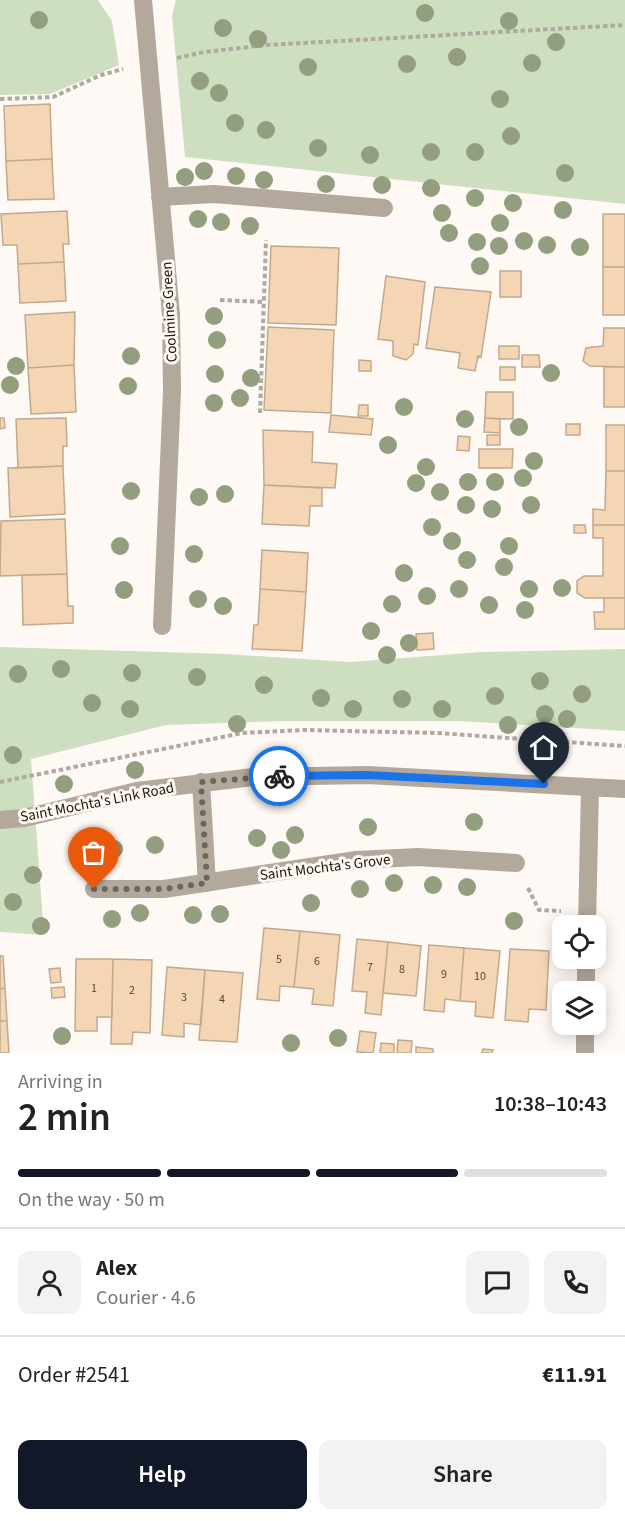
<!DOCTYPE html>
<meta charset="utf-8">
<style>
body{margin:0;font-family:"Source Sans 3",sans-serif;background:#f2f2f2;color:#222;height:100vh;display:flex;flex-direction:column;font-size:22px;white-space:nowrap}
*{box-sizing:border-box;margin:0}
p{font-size:20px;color:#767676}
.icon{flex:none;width:33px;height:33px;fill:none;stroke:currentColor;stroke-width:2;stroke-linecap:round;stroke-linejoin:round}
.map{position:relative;height:1053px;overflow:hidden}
.sheet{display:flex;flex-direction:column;background:#fff;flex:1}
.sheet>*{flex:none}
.buttons{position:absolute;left:552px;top:915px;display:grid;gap:12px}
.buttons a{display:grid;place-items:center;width:54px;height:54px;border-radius:12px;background:#fff;box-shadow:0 3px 15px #0003;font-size:30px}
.pin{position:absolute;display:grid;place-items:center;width:51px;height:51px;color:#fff;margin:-62px -26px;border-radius:50% 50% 50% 0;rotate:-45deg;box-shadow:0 0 6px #0007}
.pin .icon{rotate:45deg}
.courier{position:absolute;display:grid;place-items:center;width:60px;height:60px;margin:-30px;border:4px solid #1a73e8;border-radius:50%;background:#fff;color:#222;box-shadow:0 2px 8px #0007}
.head em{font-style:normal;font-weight:600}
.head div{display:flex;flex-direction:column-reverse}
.head{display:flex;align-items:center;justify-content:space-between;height:102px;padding:0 18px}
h1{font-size:39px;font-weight:600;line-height:45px}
.bar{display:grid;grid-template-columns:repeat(4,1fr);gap:9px 6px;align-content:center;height:72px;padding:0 18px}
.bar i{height:8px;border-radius:4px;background:#e0e0e0}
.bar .active{background:#111827}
.bar p{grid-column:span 4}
.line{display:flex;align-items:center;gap:15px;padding:0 18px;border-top:2px solid #e0e0e0}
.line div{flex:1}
.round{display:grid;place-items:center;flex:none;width:63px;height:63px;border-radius:12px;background:#f2f2f2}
.cta{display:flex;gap:12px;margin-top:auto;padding:12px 18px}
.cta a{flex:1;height:69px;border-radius:12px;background:#111827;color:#fff;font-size:24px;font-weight:600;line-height:69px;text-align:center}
.cta a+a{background:#f2f2f2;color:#222}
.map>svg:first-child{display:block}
.green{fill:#cedec1}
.building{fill:#f4d6b4;stroke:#c0a98e;stroke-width:1.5}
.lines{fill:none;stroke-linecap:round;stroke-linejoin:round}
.path{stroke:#afa9a2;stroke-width:4;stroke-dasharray:4.5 3;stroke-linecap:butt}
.minor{stroke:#b2a89c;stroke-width:18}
.tree{fill:#929e7e}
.done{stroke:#6d655d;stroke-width:6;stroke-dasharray:0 10.8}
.route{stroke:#1a73e8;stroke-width:8}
.labels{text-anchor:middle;stroke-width:6;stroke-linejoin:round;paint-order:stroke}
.number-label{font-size:12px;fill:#544636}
.street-label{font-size:15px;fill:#1f160c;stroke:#fef9f4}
</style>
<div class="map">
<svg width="625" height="1053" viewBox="0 0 625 1053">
<rect width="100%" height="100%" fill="#fef9f4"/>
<path class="green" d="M0,0h98l14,21 7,44 -69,29 -50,1z
M176,0h449v204l-440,-47 -13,-141z
M0,647l226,7 124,8 132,-10 143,-3v82l-166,-10h-174l-119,4 -135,34 13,176 -44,-3z"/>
<path class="building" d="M50,104l2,55 -46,2 -2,-55z
M52,159l2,40 -46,1 -2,-39z
M67,211l2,33h-6l1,18 -46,2 -1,-19h-14l-2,-31z
M603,214h22v53h-22z
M271,246l68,2 -3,77 -68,-2z
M64,262l2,39 -46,2 -2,-39z
M603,267h22v48h-22z
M500,271h21v26h-21z
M386,276l39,6 -7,63 -4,-1 -1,10 -7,6 -13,-4v-15l-15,-2z
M435,287l56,5 -10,65 -3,-1 -3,15 -17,-3 2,-15 -34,-5z
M75,312l-1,53 -46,3 -3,-53z
M268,327l66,3 -3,83 -67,-3z
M604,328h21v39l-35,-1 -7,-5 3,-13 17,-2z
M499,346h20v13h-20z
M522,355h17l1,12h-18z
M359,360l12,1v10h-12z
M74,365l2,47 -45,2 -3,-46z
M500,367h15v13h-15z
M604,367h21v40h-21z
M486,392h27v27l-28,-1z
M359,405h9v11h-10z
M331,415l42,4 -2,16 -42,-3z
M0,418h4l1,10 -5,1z
M66,418l1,28h-4v20l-45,2 -2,-49z
M485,418l15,1v14l-16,-1z
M566,424h14v11h-14z
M606,425h19v46h-19z
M263,430l50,2 -1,30 25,2 -2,24 -71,-3z
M487,435h13v10h-13z
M458,436l12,1 -1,14 -12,-1z
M479,449h34l-1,19h-33z
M63,466l2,48 -55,3 -2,-49z
M606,471h19v54h-32v-16l12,1z
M264,485l58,3v18h-12l-1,20 -47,-2z
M65,519l2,55 -67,2 1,-55z
M574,525h11l1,8h-12z
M593,525h32v73h-40l-8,-5v-12l7,-5h19v-38h-10z
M262,550l46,3 -2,39 -46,-3z
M67,574l1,32h5v17l-50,2 -1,-50z
M260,589l46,3 -4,59 -50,-2 2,-24h4z
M604,598h21v31h-30l-1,-17h10z
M433,633l1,16 -17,1 -1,-16z
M264,928l36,3 -6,56 -14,-1 -1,15 -22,-2z
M300,931l40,4 -7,71 -21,-2 2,-15 -20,-2z
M357,939l31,3 -7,73 -16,-2 2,-21 -15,-1z
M388,942l33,4 -5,50 -33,-3z
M429,945l35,3 -4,53 -15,-2 -1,13 -20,-2z
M464,948l36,3 -7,67 -18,-2 1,-14 -16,-1z
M510,949l39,2 -3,59 -17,-1 -1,13 -23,-2z
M0,956h3l2,32 -5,1z
M76,959h37l-1,58h-15v14h-22z
M113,959l39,1 -2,73 -17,-1 -1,12h-21z
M167,967l38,3 -4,55 -17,-2v14l-22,-2z
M60,968l1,14 -10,1 -2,-14z
M205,970l38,3 -6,69 -38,-2z
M64,987l1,10 -13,1 -1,-10z
M5,988l2,33h-7v-32z
M0,1021h7l2,32h-9z
M360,1031l16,2 -3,20 -16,-1z
M398,1040l14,1 -1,12h-14z
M381,1043l13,1v9h-14z
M416,1047l17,2v4h-17z
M483,1049l10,1 -1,3h-10z"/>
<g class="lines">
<path class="path" d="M177,58l27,-6 64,-7 357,-20
M0,99l53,-2 48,-22 22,-6
M220,300l44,2
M260,413l6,-173
M0,782l242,-49 63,-3 132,3 188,13
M528,888l11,22 22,1"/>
<path class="minor" d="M143,0l28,315 1,76 -10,235
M160,197l54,-3 170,14
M201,782l6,101
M0,820l24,-2 113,-27 116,-14 114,-2 258,14
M94,889h70l192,-29 62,-3 98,6
M587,926l3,-139
M586,992v-34
M585,1024v29"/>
</g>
<g class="tree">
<circle cx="425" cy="13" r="9"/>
<circle cx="39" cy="20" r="9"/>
<circle cx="509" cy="21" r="9"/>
<circle cx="223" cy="28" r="9"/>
<circle cx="258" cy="39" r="9"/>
<circle cx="556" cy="42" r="9"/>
<circle cx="457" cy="57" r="9"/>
<circle cx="532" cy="63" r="9"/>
<circle cx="407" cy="64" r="9"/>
<circle cx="308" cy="67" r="9"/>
<circle cx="200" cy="81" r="9"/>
<circle cx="219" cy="93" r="9"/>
<circle cx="500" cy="99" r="9"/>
<circle cx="235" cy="123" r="9"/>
<circle cx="266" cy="130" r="9"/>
<circle cx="511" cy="136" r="9"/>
<circle cx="318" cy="148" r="9"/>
<circle cx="431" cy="152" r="9"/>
<circle cx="475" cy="152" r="9"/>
<circle cx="370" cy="155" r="9"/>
<circle cx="204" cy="171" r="9"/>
<circle cx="565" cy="173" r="9"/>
<circle cx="236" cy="176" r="9"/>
<circle cx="185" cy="177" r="9"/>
<circle cx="264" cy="180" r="9"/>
<circle cx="326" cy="184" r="9"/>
<circle cx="382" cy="185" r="9"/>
<circle cx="431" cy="188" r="9"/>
<circle cx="475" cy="198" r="9"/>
<circle cx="513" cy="203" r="9"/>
<circle cx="563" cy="210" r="9"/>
<circle cx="442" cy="213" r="9"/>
<circle cx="198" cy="219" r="9"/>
<circle cx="221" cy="222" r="9"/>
<circle cx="500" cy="223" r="9"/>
<circle cx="250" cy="226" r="9"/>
<circle cx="449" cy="233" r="9"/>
<circle cx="524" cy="241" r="9"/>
<circle cx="477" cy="242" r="9"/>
<circle cx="547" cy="245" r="9"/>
<circle cx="499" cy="246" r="9"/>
<circle cx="580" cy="247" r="9"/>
<circle cx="480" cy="266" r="9"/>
<circle cx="214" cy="316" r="9"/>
<circle cx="217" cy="340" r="9"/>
<circle cx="131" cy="356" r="9"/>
<circle cx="16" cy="366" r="9"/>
<circle cx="551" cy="373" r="9"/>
<circle cx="215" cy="374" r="9"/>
<circle cx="251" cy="378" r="9"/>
<circle cx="10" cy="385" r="9"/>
<circle cx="128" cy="386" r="9"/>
<circle cx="240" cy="398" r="9"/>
<circle cx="214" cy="403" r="9"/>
<circle cx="404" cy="407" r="9"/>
<circle cx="465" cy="419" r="9"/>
<circle cx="519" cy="427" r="9"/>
<circle cx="388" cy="445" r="9"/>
<circle cx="534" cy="461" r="9"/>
<circle cx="426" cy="467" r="9"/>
<circle cx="523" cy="478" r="9"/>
<circle cx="468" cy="482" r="9"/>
<circle cx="495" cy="482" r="9"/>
<circle cx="416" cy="483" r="9"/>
<circle cx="131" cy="491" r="9"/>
<circle cx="440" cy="492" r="9"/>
<circle cx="225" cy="494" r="9"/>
<circle cx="199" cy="497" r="9"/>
<circle cx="466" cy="505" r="9"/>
<circle cx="531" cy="505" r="9"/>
<circle cx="492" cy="509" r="9"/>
<circle cx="432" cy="527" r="9"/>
<circle cx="452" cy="541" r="9"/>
<circle cx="120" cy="546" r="9"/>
<circle cx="509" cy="546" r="9"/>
<circle cx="194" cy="554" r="9"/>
<circle cx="467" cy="560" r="9"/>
<circle cx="504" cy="567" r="9"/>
<circle cx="404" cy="573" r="9"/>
<circle cx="562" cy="588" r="9"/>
<circle cx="459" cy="589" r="9"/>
<circle cx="529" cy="589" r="9"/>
<circle cx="124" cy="590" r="9"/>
<circle cx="427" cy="596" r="9"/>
<circle cx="198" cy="599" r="9"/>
<circle cx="392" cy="604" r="9"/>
<circle cx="489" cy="605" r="9"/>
<circle cx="223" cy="606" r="9"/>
<circle cx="525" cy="610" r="9"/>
<circle cx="371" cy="631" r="9"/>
<circle cx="409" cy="643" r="9"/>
<circle cx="387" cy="655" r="9"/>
<circle cx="61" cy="669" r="9"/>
<circle cx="132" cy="673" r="9"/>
<circle cx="18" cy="674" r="9"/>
<circle cx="197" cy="677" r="9"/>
<circle cx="540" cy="681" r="9"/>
<circle cx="264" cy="685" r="9"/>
<circle cx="582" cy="694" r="9"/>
<circle cx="495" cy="696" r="9"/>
<circle cx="321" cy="698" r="9"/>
<circle cx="402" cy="699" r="9"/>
<circle cx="92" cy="703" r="9"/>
<circle cx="130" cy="709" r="9"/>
<circle cx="353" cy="709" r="9"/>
<circle cx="442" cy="709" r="9"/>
<circle cx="545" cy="714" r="9"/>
<circle cx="567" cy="719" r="9"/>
<circle cx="237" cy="724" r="9"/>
<circle cx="508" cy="725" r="9"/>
<circle cx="13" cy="755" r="9"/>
<circle cx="135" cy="770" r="9"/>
<circle cx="64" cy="784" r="9"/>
<circle cx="474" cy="822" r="9"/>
<circle cx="368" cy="827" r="9"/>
<circle cx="295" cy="835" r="9"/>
<circle cx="257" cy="838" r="9"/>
<circle cx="155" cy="845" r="9"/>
<circle cx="114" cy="849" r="9"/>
<circle cx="281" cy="850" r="9"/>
<circle cx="33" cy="875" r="9"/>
<circle cx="394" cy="883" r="9"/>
<circle cx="433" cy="885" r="9"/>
<circle cx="467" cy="887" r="9"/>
<circle cx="360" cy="889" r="9"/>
<circle cx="13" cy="902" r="9"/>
<circle cx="311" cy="903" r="9"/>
<circle cx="140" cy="913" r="9"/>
<circle cx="220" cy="914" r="9"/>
<circle cx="193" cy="915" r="9"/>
<circle cx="112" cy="919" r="9"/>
<circle cx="514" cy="921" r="9"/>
<circle cx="41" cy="926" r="9"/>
<circle cx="62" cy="1036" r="9"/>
<circle cx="338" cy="1038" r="9"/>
<circle cx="291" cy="1043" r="9"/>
</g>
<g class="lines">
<path class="done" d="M94,889h70l43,-6 -6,-101 78,-6"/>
<path class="route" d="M279,776l87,-1 178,9"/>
</g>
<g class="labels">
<g class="number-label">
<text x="279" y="963">5</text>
<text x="317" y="965">6</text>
<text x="370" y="971">7</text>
<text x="402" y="973">8</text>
<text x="444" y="978">9</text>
<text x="480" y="980">10</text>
<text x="94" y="992">1</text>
<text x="132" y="994">2</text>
<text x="184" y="1001">3</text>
<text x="222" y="1003">4</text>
</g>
<g class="street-label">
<text transform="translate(169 312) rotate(-93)" y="5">Coolmine Green</text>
<text transform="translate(97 802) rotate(-11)" y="5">Saint Mochta's Link Road</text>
<text transform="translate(325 867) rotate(-7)" y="5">Saint Mochta's Grove</text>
</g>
</g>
</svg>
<div class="buttons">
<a><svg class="icon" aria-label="locate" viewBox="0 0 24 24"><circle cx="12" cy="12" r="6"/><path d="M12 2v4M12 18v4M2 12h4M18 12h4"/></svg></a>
<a><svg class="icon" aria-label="layers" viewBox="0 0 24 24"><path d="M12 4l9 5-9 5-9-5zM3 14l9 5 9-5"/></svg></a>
</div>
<div class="pin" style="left:94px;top:889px;background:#ea580c"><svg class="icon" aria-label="bag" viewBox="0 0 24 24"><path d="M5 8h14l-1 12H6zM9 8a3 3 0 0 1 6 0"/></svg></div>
<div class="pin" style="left:544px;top:784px;background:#1f2937"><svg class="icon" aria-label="home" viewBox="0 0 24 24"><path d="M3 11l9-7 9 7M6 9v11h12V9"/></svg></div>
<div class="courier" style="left:279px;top:776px"><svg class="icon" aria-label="bike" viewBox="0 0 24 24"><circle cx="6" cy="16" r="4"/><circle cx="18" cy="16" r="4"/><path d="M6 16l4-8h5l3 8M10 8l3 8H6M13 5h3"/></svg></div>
</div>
<section class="sheet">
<div class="head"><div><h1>2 min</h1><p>Arriving in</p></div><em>10:38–10:43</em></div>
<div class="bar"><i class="active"></i><i class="active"></i><i class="active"></i><i></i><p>On the way · 50 m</p></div>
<div class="line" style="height:108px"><a class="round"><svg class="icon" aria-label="person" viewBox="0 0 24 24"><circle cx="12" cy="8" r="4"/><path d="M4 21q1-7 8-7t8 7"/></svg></a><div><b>Alex</b><p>Courier · 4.6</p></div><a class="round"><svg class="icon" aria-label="chat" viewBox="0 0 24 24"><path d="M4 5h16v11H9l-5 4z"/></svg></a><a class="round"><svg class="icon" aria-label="phone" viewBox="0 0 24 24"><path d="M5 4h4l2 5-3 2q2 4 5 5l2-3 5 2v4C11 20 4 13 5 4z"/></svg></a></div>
<div class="line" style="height:78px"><div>Order #2541</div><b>€11.91</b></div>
<div class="cta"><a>Help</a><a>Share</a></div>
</section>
